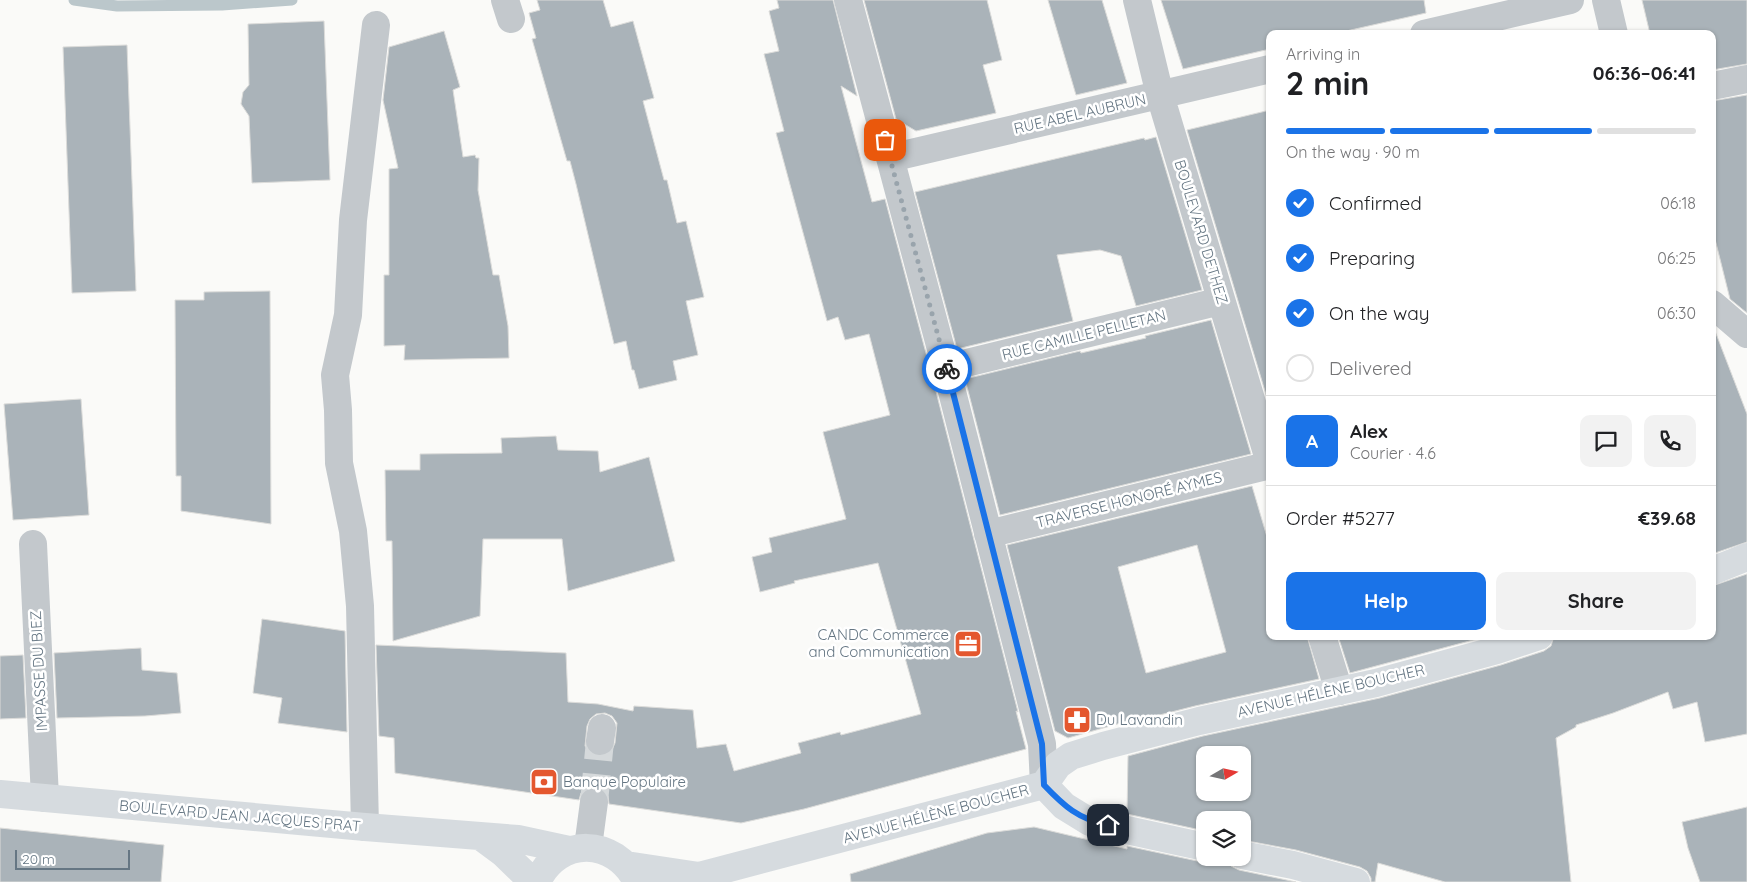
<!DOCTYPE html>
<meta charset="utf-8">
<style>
body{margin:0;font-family:Quicksand,sans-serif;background:#f2f2f2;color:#202124;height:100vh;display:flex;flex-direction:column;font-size:19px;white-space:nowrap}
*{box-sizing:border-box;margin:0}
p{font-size:16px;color:#757577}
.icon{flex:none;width:28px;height:28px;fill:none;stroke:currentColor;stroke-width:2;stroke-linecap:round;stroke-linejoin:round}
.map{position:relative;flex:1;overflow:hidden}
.panel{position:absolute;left:1266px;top:30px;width:450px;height:610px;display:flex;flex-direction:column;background:#fff;border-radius:10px;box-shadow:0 1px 4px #0004}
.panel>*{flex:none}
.needle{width:32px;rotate:81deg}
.buttons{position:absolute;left:1196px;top:746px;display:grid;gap:10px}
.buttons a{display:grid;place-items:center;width:55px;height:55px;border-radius:10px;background:#fff;box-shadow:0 1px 4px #0004;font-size:25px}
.scale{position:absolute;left:15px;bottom:12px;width:115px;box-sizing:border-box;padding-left:5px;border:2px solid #657683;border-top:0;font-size:14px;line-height:18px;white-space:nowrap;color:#657683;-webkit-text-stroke:4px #fff;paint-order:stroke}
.pin{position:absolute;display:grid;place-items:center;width:42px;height:42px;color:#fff;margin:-21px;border-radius:10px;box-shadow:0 2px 8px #0006}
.courier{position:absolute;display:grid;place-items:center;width:50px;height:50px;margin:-25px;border:4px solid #1a73e8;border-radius:50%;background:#fff;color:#222;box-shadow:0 1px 6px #0007}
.summary em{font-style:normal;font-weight:700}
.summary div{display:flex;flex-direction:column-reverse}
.summary{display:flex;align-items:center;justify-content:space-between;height:85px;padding:0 20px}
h1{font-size:32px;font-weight:700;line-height:38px}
.bar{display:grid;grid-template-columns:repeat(4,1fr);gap:8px 5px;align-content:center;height:60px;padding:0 20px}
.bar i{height:6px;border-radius:4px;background:#e0e0e0}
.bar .current{background:#1a73e8}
.bar p{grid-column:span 4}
.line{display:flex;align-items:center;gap:12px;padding:0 20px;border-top:1px solid #e0e0e0}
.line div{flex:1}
.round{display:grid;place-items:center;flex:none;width:52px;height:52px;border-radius:10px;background:#f2f2f2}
ol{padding:0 20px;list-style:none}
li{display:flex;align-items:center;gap:15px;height:55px}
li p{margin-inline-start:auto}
li .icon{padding:5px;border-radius:50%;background:#1a73e8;color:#fff;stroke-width:4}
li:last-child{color:#757577}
li i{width:28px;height:28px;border:2px solid #e0e0e0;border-radius:50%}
.primary-button{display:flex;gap:10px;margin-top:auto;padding:10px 20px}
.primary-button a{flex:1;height:58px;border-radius:10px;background:#1a73e8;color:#fff;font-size:20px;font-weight:700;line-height:58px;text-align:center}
.primary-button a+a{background:#f2f2f2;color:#202124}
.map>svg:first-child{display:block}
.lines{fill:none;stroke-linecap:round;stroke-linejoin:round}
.stream{stroke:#bbc7cb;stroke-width:11}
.building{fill:#aab3b9;stroke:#dcdcda;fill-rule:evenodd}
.minor-tunnel{stroke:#d5d9db;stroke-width:28;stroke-dasharray:28 14;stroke-linecap:butt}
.minor{stroke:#c3c8cc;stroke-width:28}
.major{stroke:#d6dbdf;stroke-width:28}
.done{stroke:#99a4ac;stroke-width:5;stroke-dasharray:0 9}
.route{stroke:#1a73e8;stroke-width:6}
.labels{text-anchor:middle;stroke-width:5;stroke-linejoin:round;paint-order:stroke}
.street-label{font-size:15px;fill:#657683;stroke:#fff}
.poi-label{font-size:15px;fill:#657683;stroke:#fff;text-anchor:start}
</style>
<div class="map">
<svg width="1747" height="882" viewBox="0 0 1747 882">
<rect width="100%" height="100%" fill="#fafaf8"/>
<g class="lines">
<path class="stream" d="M74,0l43,6 105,-1 70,-5"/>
</g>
<path class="building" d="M537,0h66l8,27 22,-6 21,77 -11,3 21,79h3l10,43 9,-2 18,76 -18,4 12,54 -25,6 4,19 -38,9 -5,-19h-2l-6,-29 -12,3 -38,-160 -6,-23h-3l-35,-122 4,-1 -7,-25 11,-3z
M777,0h56l24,96 -16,-10 31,116 13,-3 46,173 87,340 -2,-1 10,38 -222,60 -63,14 -132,-19 -1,-8 -4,-6 -7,-3 -9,1 -7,5 -2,7 -184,-27 -1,-35 -15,-2 -3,-91 190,8 2,49 30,2 35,7 1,-5 59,4 4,38 29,-4 8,27 67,-18 -3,-10 42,-11 1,3 80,-21 -43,-151 -84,18 1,2 -35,9 -8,-35 20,-5 -3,-14 77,-19 -23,-87 67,-17 -21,-81 -24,6 -7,-23 -11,4 -51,-188 8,-2 -20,-77 15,-3 -10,-40 10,-3zM605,713l7,3 5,7 -2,20 -3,7 -6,5 -9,1 -7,-3 -5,-7 2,-20 3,-7 6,-5z
M864,0h123l15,60 -19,5 13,48 -80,18 -20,-12z
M1048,0h54l25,83 -51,12z
M1161,0h263l2,13 -93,21h-63v15l-87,20z
M1642,0h105v64l-35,6v-36h-62z
M324,21l6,159 -78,3 -3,-67 -8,-12 2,-12 6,-7 -1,-61z
M444,31l16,56 -7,3 10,67 12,-2 1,3h3l-1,32 15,85h6l9,51 1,32 -105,2 1,-15 -21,1v-71h5v-106l9,-1 -15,-68 6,-53z
M127,45l9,246 -64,2 -9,-246z
M1747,95v218l-17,-14 -18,-72v-126z
M1270,110v298l-83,-278z
M1156,137l46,153 -66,16 -15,-50 -21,-6 -43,5 16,66 -116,28 -42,-157 229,-54 1,2z
M270,291l1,233 -90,-13v-35h-5l-1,-176h29v-8z
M1211,320l40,134 -251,61 -35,-136 115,-28 1,2 65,-15 -1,-2z
M1712,331h3l32,83v128l-35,12z
M81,399l8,116 -76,5 -9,-116z
M556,436l2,14 40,1 2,21 49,-15 26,104 -107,30 -6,-52h-79l-3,77 -87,25 -1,-100h-6l-1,-71h35v-16l82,-1 -1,-15z
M1252,486l18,61v89h37l12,43 -124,27 -67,17v-2l-60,17 -13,-7 -48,-186zM1197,545l29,107 -80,21 -28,-106z
M1747,574v160l-42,8 -8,-40 -24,7 -5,-17 -55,21 -37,12v2l-20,11 15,144h-126l-67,-19 -3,19h-4v-4l-4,-7 -7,-4 -64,-17 -54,-10v-20h-37v11l-78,-17 1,-58 75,-20 177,-38 121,-33 43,-14 7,-5 3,-10h158v-50zM1205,755h37v37h-37z
M262,619l83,12 2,101 -69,-9 4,-25 -29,-5z
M1338,636h150l-138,37z
M141,648l1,22 35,3 4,40 -36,3 -88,2 -3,-65z
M23,655l3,63 -26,1v-63z
M1747,807v75h-47l-12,-34 -6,-26z
M1034,827l93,22v-3l75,16h7l7,-4h11l4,8 8,4 57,12h-445l-1,-8 137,-41z
M0,828l164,17 -3,37h-161z"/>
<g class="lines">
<path class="minor-tunnel" d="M594,802l6,-61"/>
<path class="minor" d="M505,0l6,19
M848,0l98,368 96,376 2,41
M1137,0l23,95 110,368
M1606,0l8,34
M1424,34l146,-34
M1712,86l35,-7
M890,158l380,-89
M1712,304l35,30
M946,368l275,-67
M988,534l282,-69
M33,544l12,254
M1322,636l17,55
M600,741l2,-13
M365,827l-5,-221 -7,-75 -14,-68 -1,-53 -3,-35 13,-60 5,-95 23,-195
M588,847l6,-45"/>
<path class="major" d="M1712,571l35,-14
M1044,785l20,21 26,16 115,25
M0,794l365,33 153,12 51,11
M480,836l23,17 30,29
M1242,855l51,10 63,17
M626,865l73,11
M537,882c21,-46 78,-45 100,0
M691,882l8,-6 345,-91 14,-20 13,-9 32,-10 96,-25 177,-38 121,-33 42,-14"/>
</g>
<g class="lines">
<path class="done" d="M885,140l62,229"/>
<path class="route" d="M947,369l95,375 2,41c20,21 34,34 64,40"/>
</g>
<defs>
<symbol id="office-square" viewBox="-11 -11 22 22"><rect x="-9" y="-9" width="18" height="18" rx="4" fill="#e4572e" stroke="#fff"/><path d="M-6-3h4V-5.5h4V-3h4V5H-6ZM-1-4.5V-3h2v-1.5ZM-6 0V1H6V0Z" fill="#fff"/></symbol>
<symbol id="pharmacy-square" viewBox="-11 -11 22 22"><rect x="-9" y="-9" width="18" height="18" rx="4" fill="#e4572e" stroke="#fff"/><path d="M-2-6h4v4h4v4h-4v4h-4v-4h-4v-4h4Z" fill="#fff"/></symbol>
<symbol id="bank-square" viewBox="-11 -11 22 22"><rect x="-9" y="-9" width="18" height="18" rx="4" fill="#e4572e" stroke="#fff"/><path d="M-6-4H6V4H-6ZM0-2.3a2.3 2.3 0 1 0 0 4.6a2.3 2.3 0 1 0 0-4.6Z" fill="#fff"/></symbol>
</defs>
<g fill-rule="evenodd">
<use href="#office-square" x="952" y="628" width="32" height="32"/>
<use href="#pharmacy-square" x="1061" y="704" width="32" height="32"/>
<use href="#bank-square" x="528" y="766" width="32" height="32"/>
</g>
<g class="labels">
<g class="street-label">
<text transform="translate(1080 114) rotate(-13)" y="5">RUE ABEL AUBRUN</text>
<text transform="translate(1201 232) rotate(73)" y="5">BOULEVARD DETHEZ</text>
<text transform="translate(1084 335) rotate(-14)" y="5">RUE CAMILLE PELLETAN</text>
<text transform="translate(1129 500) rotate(-14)" y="5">TRAVERSE HONORÉ AYMES</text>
<text transform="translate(39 671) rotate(-93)" y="5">IMPASSE DU BIEZ</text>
<text transform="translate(1331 691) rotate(-13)" y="5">AVENUE HÉLÈNE BOUCHER</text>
<text transform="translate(936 814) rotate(-15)" y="5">AVENUE HÉLÈNE BOUCHER</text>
<text transform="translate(240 816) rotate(5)" y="5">BOULEVARD JEAN JACQUES PRAT</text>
</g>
<g class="poi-label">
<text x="949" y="640" text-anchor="end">CANDC Commerce<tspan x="949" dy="17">and Communication</tspan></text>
<text x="1096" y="725">Du Lavandin</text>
<text x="563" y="787">Banque Populaire</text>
</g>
</g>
</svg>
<div class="buttons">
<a><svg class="needle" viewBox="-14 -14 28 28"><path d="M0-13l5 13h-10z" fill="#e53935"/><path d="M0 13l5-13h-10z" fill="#757577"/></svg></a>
<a><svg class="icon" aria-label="layers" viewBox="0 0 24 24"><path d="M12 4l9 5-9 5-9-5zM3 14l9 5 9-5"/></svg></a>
</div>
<div class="scale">20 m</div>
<div class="pin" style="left:885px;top:140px;background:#ea580c"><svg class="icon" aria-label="bag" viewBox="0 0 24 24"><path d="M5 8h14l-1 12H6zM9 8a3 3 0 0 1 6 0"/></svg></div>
<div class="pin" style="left:1108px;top:825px;background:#1f2937"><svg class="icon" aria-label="home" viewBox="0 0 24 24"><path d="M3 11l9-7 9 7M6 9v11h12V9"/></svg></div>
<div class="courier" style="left:947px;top:369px"><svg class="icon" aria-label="bike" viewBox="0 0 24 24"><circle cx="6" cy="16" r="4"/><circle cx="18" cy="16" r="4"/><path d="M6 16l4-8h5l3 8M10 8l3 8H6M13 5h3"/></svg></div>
<section class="panel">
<div class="summary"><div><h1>2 min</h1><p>Arriving in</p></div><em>06:36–06:41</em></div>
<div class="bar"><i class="current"></i><i class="current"></i><i class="current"></i><i></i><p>On the way · 90 m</p></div>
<ol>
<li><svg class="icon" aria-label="check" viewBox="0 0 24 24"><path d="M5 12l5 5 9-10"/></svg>Confirmed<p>06:18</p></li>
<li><svg class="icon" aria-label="check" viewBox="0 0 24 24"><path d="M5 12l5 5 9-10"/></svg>Preparing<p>06:25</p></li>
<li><svg class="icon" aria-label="check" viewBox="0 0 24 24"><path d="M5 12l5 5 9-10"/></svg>On the way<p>06:30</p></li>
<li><i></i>Delivered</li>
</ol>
<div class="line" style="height:90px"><b class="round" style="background:#1a73e8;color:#fff">A</b><div><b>Alex</b><p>Courier · 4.6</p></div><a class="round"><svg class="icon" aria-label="chat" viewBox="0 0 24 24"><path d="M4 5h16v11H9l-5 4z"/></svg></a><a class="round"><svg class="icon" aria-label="phone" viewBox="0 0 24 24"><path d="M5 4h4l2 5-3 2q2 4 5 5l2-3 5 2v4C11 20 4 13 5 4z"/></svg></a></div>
<div class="line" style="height:65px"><div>Order #5277</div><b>€39.68</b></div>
<div class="primary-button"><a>Help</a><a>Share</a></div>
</section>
</div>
